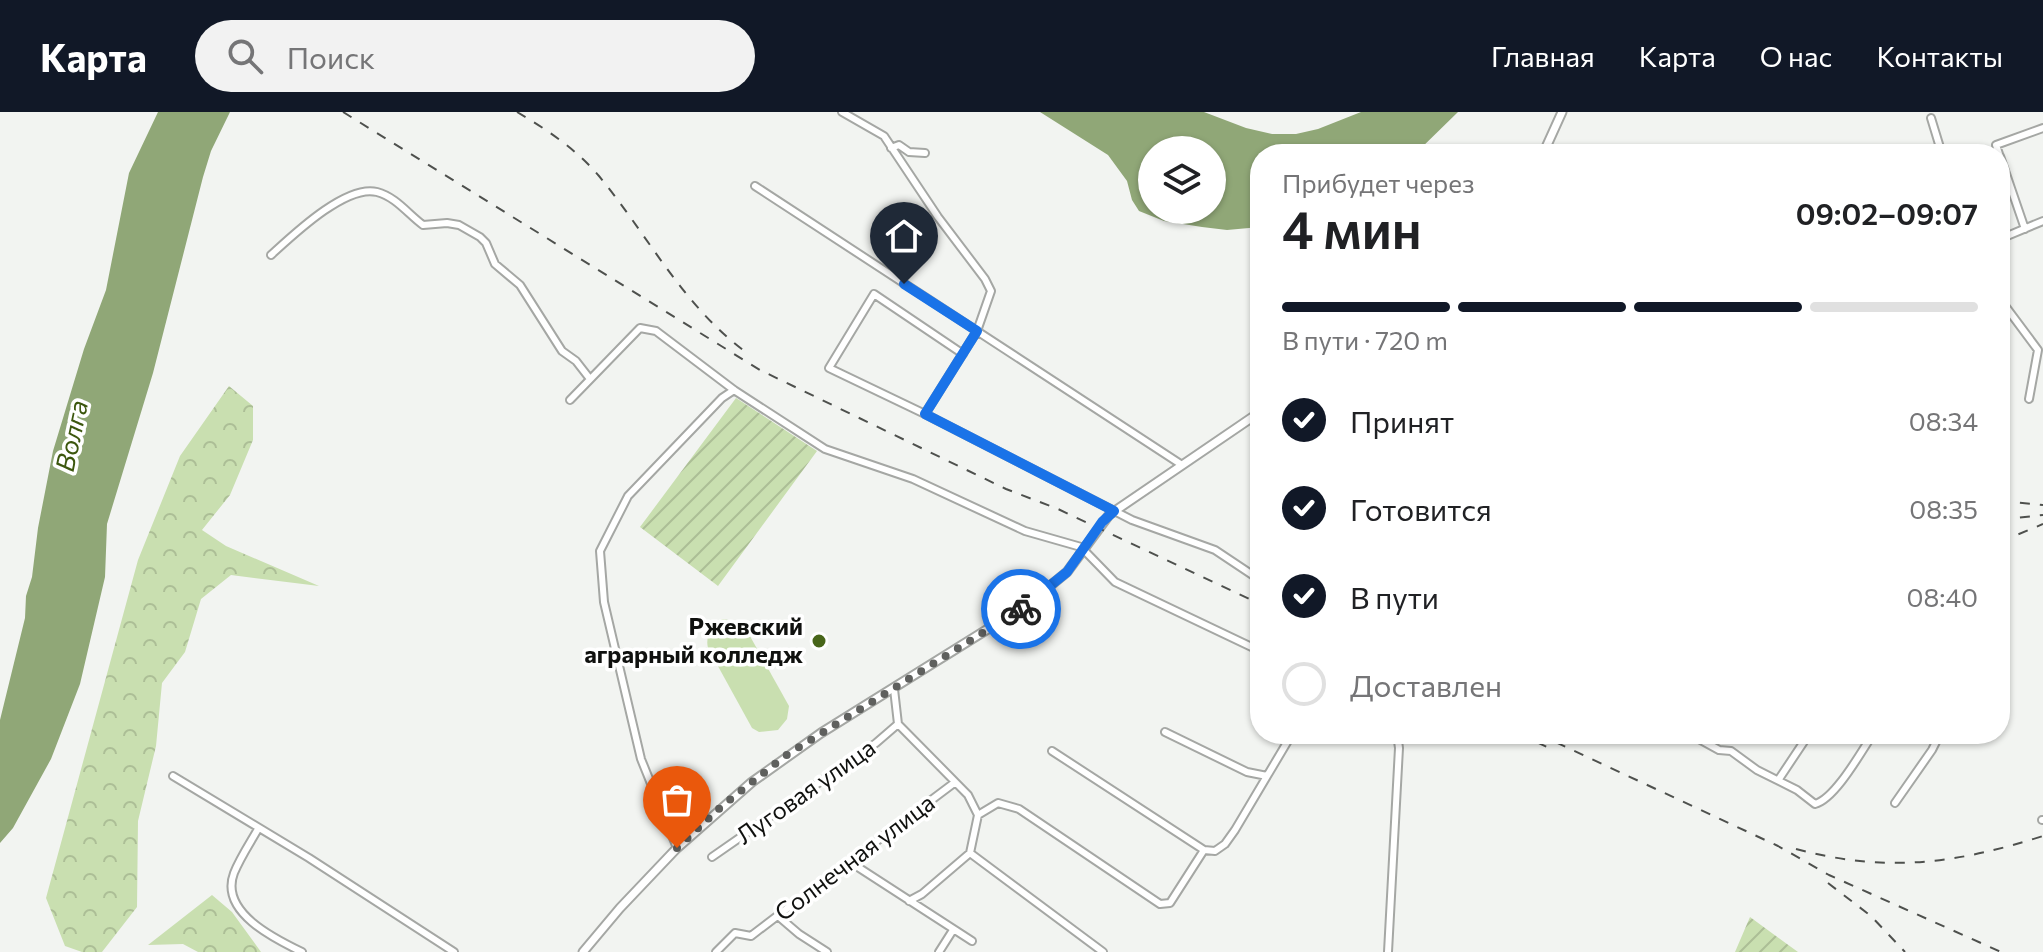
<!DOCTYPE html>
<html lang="ru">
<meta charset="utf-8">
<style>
body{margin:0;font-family:Commissioner,sans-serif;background:#f2f2f2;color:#202124;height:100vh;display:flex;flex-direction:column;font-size:30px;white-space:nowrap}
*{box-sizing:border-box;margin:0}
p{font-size:26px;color:#757577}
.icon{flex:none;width:44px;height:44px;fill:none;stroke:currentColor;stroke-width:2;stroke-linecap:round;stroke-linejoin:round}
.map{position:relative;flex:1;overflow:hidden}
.panel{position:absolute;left:1250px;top:32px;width:760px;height:600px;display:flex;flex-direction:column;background:#fff;border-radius:32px;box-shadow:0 2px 6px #0004}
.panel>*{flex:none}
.fabs{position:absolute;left:1138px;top:24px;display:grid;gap:16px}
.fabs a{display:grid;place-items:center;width:88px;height:88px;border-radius:50%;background:#fff;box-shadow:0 2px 6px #0004;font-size:40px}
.pin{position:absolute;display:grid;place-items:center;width:68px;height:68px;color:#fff;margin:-82px -34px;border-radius:50% 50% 50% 0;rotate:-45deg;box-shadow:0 0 8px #0007}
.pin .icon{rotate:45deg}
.courier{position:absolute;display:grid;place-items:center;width:80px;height:80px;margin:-40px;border:6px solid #1a73e8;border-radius:50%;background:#fff;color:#222;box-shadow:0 2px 10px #0007}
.summary em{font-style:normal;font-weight:600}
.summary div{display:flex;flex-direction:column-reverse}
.summary{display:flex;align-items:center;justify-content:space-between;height:136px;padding:0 32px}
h1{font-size:52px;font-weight:600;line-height:60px}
.bar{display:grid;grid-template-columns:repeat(4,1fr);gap:12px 8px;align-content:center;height:96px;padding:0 32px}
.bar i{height:10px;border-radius:6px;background:#e0e0e0}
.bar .selected{background:#111827}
.bar p{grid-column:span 4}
ol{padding:0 32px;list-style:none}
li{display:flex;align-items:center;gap:24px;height:88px}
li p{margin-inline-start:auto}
li .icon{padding:8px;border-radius:50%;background:#111827;color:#fff;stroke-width:4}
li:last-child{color:#757577}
li i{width:44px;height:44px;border:4px solid #e0e0e0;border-radius:50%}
header{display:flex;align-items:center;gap:48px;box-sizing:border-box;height:112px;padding:0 40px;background:#111827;color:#fff}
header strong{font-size:38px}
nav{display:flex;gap:44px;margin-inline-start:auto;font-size:28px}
.search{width:560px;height:72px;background:#f2f2f2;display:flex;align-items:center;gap:20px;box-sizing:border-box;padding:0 28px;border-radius:44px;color:#757577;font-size:30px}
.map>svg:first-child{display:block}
.forest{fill:url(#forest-crowns)}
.park{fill:#c9dfb0}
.garden{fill:url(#garden-furrows)}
.water{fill:#90a777;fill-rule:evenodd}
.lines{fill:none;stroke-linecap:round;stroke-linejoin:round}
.minor-casing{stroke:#a5a7a4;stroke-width:10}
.major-casing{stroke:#a5a7a4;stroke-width:11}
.minor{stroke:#fff;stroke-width:6}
.major{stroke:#fff;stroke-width:7}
.rail{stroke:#4e504d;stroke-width:2;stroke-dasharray:10 10;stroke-linecap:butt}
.done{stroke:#5f605e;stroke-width:8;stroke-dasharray:0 14.4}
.route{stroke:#1a73e8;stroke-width:10}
.poi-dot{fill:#48661a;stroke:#fff;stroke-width:3}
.labels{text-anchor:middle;stroke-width:7;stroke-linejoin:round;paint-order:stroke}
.poi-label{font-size:24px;font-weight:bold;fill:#10110f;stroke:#fff;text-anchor:end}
.street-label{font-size:24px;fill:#10110f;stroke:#fff}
.water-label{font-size:26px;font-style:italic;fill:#3c570e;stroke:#fff}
</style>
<header>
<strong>Карта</strong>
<div class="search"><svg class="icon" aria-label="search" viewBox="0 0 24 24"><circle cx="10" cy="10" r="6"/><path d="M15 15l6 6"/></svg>Поиск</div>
<nav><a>Главная</a><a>Карта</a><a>О нас</a><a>Контакты</a></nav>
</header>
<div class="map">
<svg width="2043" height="840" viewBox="0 0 2043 840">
<defs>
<pattern id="forest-crowns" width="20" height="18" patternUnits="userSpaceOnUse" patternTransform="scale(2)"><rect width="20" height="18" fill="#c9dfb0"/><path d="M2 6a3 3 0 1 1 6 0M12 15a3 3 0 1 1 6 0" fill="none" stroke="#acbe96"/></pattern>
<pattern id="garden-furrows" width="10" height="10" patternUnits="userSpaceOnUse" patternTransform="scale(2)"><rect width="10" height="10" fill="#c9dfb0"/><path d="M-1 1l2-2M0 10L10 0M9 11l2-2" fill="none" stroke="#acbe96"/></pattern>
</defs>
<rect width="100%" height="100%" fill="#f2f4f1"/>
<path class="forest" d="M229,274l24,20v34l-23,55 -28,35 24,16 93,40 -88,-11 -30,24 -16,53 -23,31 -6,63 -18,75 -1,86 -35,45h-20l-17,-6 -19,-48 92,-338 42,-104z
M212,783l20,17 29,40h-63l-15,-8 -35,1z"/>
<path class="park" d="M723,507l11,2 12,8 43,77 -2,13 -9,11 -19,2 -7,-4 -44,-80c-3,-12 4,-26 15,-29z"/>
<path class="garden" d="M736,286l81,53 -99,135 -78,-59z
M1750,805l48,35h-63z"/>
<path class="water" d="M158,0h72l-19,39 -8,26 -50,196 -46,151 -2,53 -25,107 -29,75 -38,69 -13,15v-123l25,-102 1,-22 6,-19 6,-49 15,-77 31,-102 22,-59 23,-117z
M1040,0h164l42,16 26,6h24l22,-5 43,-17h97l-43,42h-155v73l-33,3 -25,-3 -38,-6 -25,-10 -7,-11 -5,-19 -19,-26zM1152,38h60v60h-29l4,5 -2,2 -33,-7c-2,-11 -13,-21 0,-31z"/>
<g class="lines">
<defs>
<path id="minor" d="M842,0l42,24 54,81 47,62 6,12 -14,40 -52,83
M1931,6l11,36
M891,36l8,-3 10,7 16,1
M1999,42l-3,-9 47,-17
M2000,44l25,73
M755,74l427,279
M2000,127l43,-18
M271,143c22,-20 75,-71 106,-63 19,5 31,22 46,33l24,-2 12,2 21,12 6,6 9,21 25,21 42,66 14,10 14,18
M2000,187l38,51 -9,49
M963,242l-89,-60 -45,74 96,46 207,106 83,30 45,30
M570,288l70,-72 16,3 78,59 91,59 88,30 112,52 56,16 34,35 145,69
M894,577l4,35 70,71 10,20 -8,38 133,99
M1165,620l82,40 20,4
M1690,622l29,16 12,1 26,19 40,20 18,14c20,-5 46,-52 58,-70
M1052,639l152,99 11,1 10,-7 10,-14 57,-96
M173,664l136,82 145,94
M1779,667l30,-45
M1895,691l37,-53 4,-8 -4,-8
M978,703l20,-12 21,6 141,95 10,-1 34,-53
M2042,708h1
M258,717c-8,14 -18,29 -24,44 -15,39 41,66 68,79
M677,736l-36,-89 -37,-157 -4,-51 28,-55 94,-98 12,-8
M712,745l164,-114 22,-19
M850,750l122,79
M909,789l13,-7 48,-41
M778,804l21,18 28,18
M716,840l19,-19 16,3 38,-29 25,-13 27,-26 113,-85
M939,840l14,-22
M1388,840l11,-204 -2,-14"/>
<path id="major" d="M1543,42l19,-42
M583,840l37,-44 57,-60 75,-66 69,-49 207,-129 39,-32 42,-57 151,-103"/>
</defs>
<use href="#minor" class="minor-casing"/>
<use href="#major" class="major-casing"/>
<use href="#minor" class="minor"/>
<use href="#major" class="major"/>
<path class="rail" d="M343,0l417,258 246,119 52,20 202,95
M517,0c29,17 59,37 82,64 48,58 83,128 144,174
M2000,389l43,4
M2000,405l15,1 28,-3
M2000,430l43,-18
M1519,622l28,13
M1538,622l240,112 51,29 172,77
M1796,737c90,24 159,15 247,-13
M1828,771l43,33 34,36"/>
</g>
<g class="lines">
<path class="done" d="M677,736l45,-42 63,-50 236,-147"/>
<path class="route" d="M904,172l73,47 -52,83 189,97 -12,11 -35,50 -46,37"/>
</g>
<circle class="poi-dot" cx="819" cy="529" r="8"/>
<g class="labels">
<g class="poi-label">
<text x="803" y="523">Ржевский<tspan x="803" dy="28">аграрный колледж</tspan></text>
</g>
<g class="street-label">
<text transform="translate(806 680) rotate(-35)" y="8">Луговая улица</text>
<text transform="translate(855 746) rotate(-37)" y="8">Солнечная улица</text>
</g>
<g class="water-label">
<text transform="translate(72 324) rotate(-78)" y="9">Волга</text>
</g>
</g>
</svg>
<div class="fabs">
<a><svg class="icon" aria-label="layers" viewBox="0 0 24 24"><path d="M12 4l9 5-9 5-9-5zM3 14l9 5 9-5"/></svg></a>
</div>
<div class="pin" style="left:677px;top:736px;background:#ea580c"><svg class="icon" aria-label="bag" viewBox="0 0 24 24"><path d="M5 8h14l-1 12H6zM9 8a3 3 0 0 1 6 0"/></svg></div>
<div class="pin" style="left:904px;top:172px;background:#1f2937"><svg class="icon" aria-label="home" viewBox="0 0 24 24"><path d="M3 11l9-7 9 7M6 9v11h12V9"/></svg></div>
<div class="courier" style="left:1021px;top:497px"><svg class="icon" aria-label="bike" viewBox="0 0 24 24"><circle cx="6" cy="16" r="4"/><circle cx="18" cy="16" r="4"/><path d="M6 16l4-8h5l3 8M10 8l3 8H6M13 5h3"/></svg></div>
<section class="panel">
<div class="summary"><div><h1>4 мин</h1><p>Прибудет через</p></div><em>09:02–09:07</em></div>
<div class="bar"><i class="selected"></i><i class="selected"></i><i class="selected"></i><i></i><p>В пути · 720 m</p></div>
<ol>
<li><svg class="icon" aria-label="check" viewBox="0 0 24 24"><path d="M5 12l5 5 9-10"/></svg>Принят<p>08:34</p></li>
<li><svg class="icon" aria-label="check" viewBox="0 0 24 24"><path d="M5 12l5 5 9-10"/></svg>Готовится<p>08:35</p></li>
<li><svg class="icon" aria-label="check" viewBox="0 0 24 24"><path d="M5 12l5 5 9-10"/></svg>В пути<p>08:40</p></li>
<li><i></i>Доставлен</li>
</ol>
</section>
</div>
